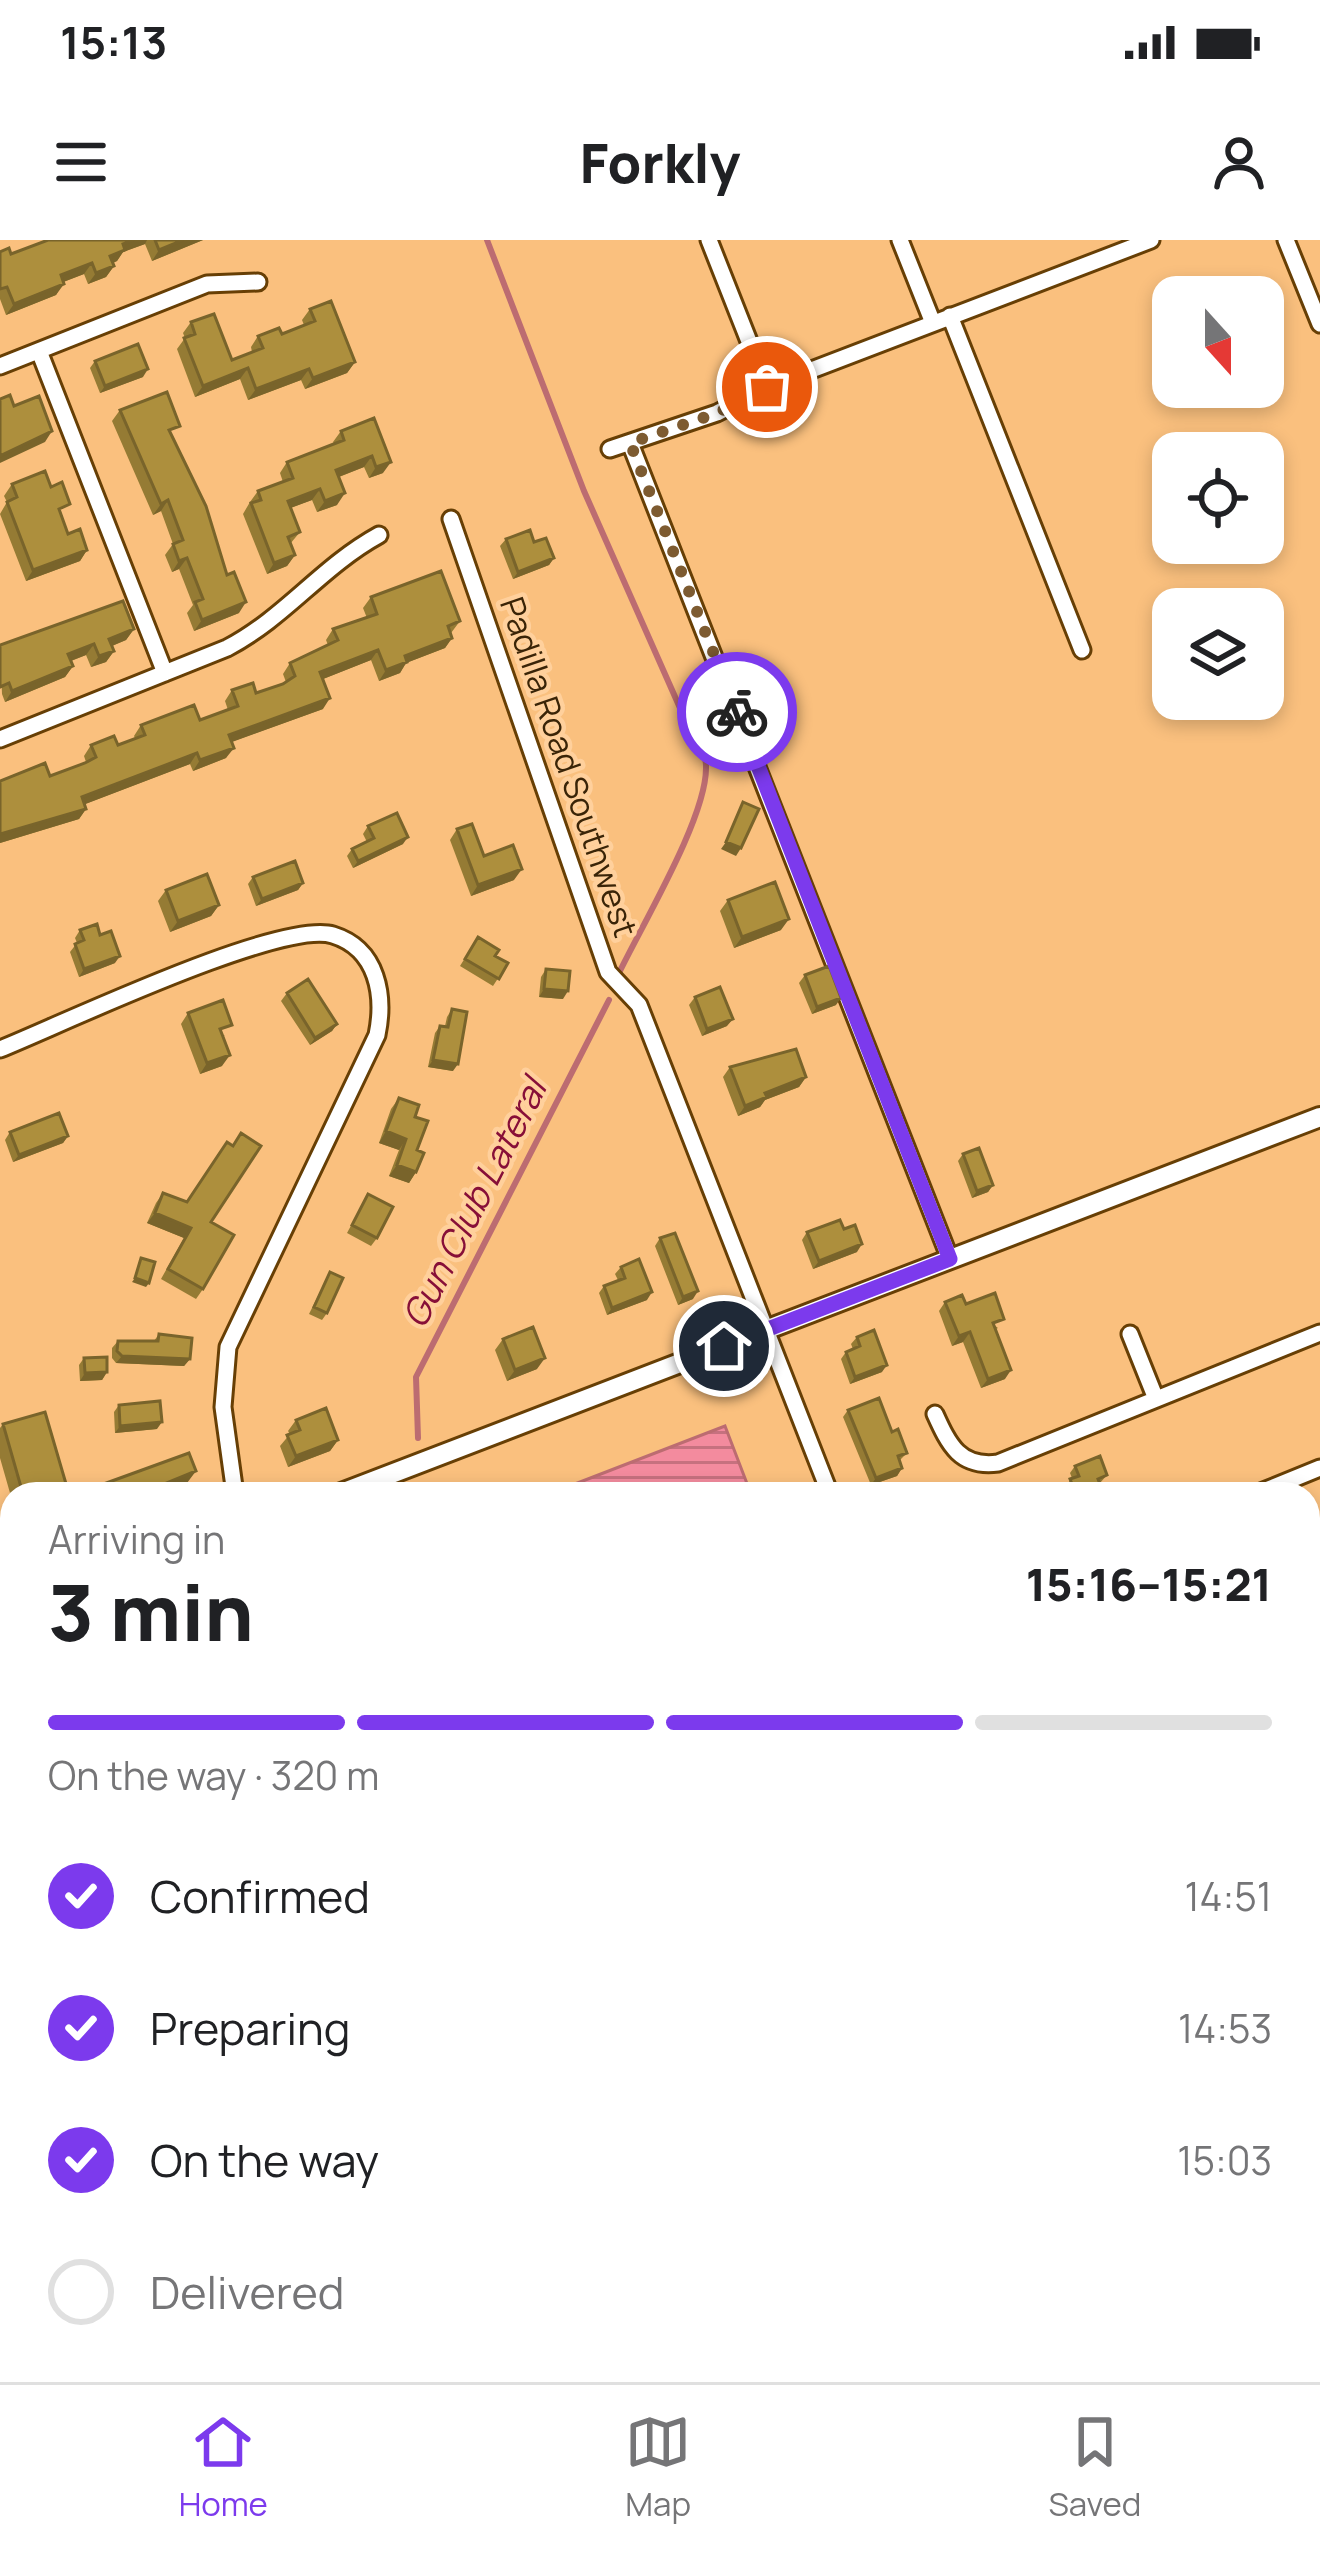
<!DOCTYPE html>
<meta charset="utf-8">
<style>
body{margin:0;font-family:Manrope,sans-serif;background:#f2f2f2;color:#202124;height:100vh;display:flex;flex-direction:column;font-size:45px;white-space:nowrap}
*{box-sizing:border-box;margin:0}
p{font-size:39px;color:#757577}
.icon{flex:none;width:66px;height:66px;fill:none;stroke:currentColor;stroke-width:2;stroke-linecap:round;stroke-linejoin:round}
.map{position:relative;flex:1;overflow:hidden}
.sheet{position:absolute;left:0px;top:1242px;width:1320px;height:900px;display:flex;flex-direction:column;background:#fff;border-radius:36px 36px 0 0;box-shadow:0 6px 18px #0003}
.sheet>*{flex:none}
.needle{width:78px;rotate:159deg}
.fabs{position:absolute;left:1152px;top:36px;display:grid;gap:24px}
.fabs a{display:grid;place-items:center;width:132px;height:132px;border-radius:24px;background:#fff;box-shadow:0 6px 18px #0003;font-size:60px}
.pin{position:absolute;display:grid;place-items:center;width:102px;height:102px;color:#fff;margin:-51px;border:6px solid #fff;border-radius:50%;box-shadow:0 3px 12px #0007}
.courier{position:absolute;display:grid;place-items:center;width:120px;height:120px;margin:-60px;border:9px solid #7c3aed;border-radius:50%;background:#fff;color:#222;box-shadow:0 3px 15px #0007}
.head em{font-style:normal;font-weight:800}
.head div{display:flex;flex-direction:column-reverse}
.head{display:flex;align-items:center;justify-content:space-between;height:204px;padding:0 48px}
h1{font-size:78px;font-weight:800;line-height:90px}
.bar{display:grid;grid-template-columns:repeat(4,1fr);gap:18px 12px;align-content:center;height:144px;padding:0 48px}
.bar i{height:15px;border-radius:9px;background:#e0e0e0}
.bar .selected{background:#7c3aed}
.bar p{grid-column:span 4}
ol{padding:0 48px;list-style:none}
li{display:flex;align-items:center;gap:36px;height:132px}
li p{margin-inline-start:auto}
li .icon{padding:12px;border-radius:50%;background:#7c3aed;color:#fff;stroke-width:4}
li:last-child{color:#757577}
li i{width:66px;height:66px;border:6px solid #e0e0e0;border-radius:50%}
.status{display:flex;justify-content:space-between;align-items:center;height:84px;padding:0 60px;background:#fff;direction:ltr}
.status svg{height:33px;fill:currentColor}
header{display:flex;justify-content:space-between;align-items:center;height:156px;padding:0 48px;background:#fff;font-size:54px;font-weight:800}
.tab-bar{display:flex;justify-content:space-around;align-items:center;height:168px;border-top:3px solid #e0e0e0;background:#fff;font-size:33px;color:#757577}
.tab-bar a{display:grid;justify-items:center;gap:6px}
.tab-bar .selected{color:#7c3aed}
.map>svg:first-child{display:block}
.water{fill:url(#water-rules);stroke:#bc6c71;stroke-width:3}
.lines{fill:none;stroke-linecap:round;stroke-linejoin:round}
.stream{stroke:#bc6c71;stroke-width:6}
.minor-casing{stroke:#673f05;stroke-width:21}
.tertiary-casing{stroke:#673f05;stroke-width:24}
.primary-casing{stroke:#fff;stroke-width:30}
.minor{stroke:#fff;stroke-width:15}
.tertiary{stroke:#fff;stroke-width:18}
.primary{stroke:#cbe3b0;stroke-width:24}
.wall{fill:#957b34}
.shaded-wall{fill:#79642b}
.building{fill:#ad8f3d;stroke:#79642b;stroke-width:3}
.done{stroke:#7d5b31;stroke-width:12;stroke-dasharray:0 21.6}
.route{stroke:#7c3aed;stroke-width:15}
.labels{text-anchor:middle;stroke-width:9;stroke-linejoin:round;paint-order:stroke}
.street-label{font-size:33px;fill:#3a2407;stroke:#ffd09c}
.water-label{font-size:36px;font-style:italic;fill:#870f38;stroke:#ffd09c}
</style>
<div class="status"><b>15:13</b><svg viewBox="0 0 49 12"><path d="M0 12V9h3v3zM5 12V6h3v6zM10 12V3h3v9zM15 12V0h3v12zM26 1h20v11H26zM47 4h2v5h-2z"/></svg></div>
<header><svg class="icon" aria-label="menu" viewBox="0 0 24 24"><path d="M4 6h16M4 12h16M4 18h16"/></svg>Forkly<svg class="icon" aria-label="person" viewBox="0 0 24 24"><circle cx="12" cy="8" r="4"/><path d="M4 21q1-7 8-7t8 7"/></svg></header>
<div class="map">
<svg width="1320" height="2142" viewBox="0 0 1320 2142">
<defs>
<pattern id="water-rules" width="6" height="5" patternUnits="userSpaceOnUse" patternTransform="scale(3)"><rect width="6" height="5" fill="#f38b9e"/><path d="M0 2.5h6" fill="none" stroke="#c6717f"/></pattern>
</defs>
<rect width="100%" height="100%" fill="#fac07e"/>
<path class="water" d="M725,1186l26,68h-202z"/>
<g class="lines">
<path class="stream" d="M487,0l97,251 96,217c11,17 26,37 26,59 1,50 -64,158 -87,206
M418,1198l-2,-61 193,-377
M433,1249l2,5
M789,2130l7,12"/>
<defs>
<path id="minor" d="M709,0l58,147
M900,0l33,83
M1286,0l34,84
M950,76l132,334
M39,111l126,322
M0,126l207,-82 51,-2
M630,203l320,816
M610,209l107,-36 50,-26 384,-147
M451,279l157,453 31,33 191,489
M0,499l227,-91c59,-31 94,-81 152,-113
M0,809c60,-24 281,-130 333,-114 45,14 52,61 44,100l-149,312 -5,60 12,87
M1130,1094l26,65
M935,1174c14,31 25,54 63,49l322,-130
M1256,1254l64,-26
M147,2130l2,12
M676,2130l5,12
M1173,2130l5,12
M0,2140l32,-10
M221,2142l30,-12
M629,2142l31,-12
M1033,2142l39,-12"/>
<path id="tertiary" d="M339,1254l981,-377
M0,1386l12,-4"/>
<path id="primary" d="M0,1732l7,28 -5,50
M0,1807l12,45
M83,2130l3,12"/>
</defs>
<use href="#minor" class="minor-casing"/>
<use href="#tertiary" class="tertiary-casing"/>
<use href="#primary" class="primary-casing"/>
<use href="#minor" class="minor"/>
<use href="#tertiary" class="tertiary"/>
<use href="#primary" class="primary"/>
</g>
<path class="wall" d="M48,0h155l-51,21 -7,-17 -22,8 -6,9 -4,2 1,3 -8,11 -18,7 -4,-10 -21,8 -7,13 -50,20 -6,-16v-47l11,2z
M310,69l45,53 -8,11 -42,16 -4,-9 -53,20 -8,-21 -45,18 -18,-48 8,-11 -2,-5 8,-11 41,38 20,-8 -1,-5 7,-11 24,-2 22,-9 -2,-5z
M95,121l48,16 -43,16 -10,-25z
M120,170l52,27 67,176 -45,18 -7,-18 6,-8 -14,-36 -7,3 -7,-17 8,-11 -12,-33 -8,4 -41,-94z
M374,178l9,55 -14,5 -5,-11 -25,10 -2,28 -20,7 -5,-12 -22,8 10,24 -10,12 5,11 -8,11 -20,8 -24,-60 7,-12 8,-11 25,-9 -3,-9 7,-11 47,-18 -1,-2 8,-11z
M12,244l39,3 17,47 19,16 -7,11 -54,20 -26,-67 7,-12 -3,-6z
M506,299l28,3 20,16 -5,7 -36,14 -13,-33z
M371,357l89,24 -9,12 1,5 -7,10 -39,15 -6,10 -21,8 -8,-21 -48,19v30l-92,33 -5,16 -33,13 -3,-7 -105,40 1,5 -7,10 -79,24v-62l50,-5 36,-14 -2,-6 7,-11h27l17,-7 -1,-2 7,-11 59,-5 28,-10 -3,-9 7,-11 24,3 30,-11 -3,-8 7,-11 38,-18 -2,-5 7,-11 34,-11 -4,-10z
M134,389l-8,11 -14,6 2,5 -8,11 -15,5 -5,-12 -15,6 2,5 -8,11 -60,25 -3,-8 -2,-49z
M368,586l35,18 -50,24 -6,-12 5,-7 15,-7 -4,-8z
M457,589l27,27 30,24 -43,16 -21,-56z
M253,637l50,6 -5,7 -42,16 -8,-22z
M166,650l53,15 -8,11 -41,16 -12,-31z
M728,660l53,30 -47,18 -14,-37z
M80,690l20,5 15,28 -36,14 -9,-25 7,-9 -2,-5z
M478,697l17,19 13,7 -15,23 -33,-20z
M546,729l17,30 -24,-2 2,-20z
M805,735l31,30 -24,9 -13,-31z
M287,753l50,31 -5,7 -22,14 -29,-44z
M695,757l32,29 -25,10 -13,-31z
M452,769l1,62 -25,-4 7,-34 5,-7h5l2,-9z
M188,773l37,23h-2l-1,30 -22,8 -19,-50z
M730,827l76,10 -7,10 -34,13 -5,7 -22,9 -15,-39z
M399,858l16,19 1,55 -7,11 -20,-7 10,-26 -20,-7 12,-34z
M10,892l58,4 -5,7 -50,19 -8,-22z
M963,914l30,31 -5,7 -16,6 -14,-37z
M163,953l48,29 -8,67 -7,10 -35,-20 23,-41 -37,-15 9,-20z
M368,954l9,44 -6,8 -24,-13z
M844,989l13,23 -44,17 -11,-29 5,-8z
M660,998l33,61 -15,6 -23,-59z
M621,1027l26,33 -40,15 -8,-22 5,-7 14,-6 -3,-6z
M330,1032l-3,41 -5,7 -13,-6z
M945,1062l21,2 32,24 -2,1 9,50 -24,9 -18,-46 -11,4 -13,-35z
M159,1094l31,25 -6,7 -68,-3 -4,-5v-10l6,-7h36z
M857,1097l25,35 -32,12 -9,-25 5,-7 7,-3 -2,-5z
M503,1099l34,30 -30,12 -12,-31z
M84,1118l23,14 -5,8 -22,1 -1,-16z
M119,1165l38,24 -42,4 -1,-21z
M848,1170l44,22 15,21 -8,8 3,7 -5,8 -26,9 -28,-68z
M296,1180l42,20 -8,11 -42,16 -8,-21 10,-12 -2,-3z
M3,1184l66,70h-57v6l-12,-42v-30z
M1075,1226l32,9 -7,8 3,11h-36l-2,-7 7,-9 -2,-5z
M0,1447l12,8v83l-12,-31z"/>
<path class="shaded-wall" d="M134,0h13l-2,4 -22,8 -6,9 -14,6 7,-11 13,-12z
M183,0h20l-51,21 7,-11z
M92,23l-8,11 -31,12 8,-11z
M114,26l-8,11 -18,7 8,-11z
M64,44l-8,11 -50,20 8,-11z
M355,122l-8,11 -42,16 8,-11z
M248,128l-8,11 -45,18 8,-11z
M148,129l-5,8 -43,16 5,-7z
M309,129l-8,11 -53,20 8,-11z
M52,191l-7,11 -45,21v-7z
M372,216l-8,11 -36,14 8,-11z
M391,222l-8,11 -14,5 7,-11z
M320,249l-8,11 -32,12 8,-11z
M345,253l-8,12 -20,7 8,-11z
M168,260l-7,11 -8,4 8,-11z
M87,310l-7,11 -54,20 7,-11z
M295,315l-8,11 -20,8 7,-11z
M187,318l-8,11 -7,3 7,-11z
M554,318l-5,7 -36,14 5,-7z
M246,362l-7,11 -45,18 8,-11z
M134,389l-8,11 -24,10 7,-11z
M452,398l-7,10 -39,15 -6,10 -21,8 7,-11 19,-14z
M94,404l-8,11 -26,10 8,-11z
M378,410l-7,10 -58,23 7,-11z
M114,411l-8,11 -15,5 8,-11z
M73,426l-8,11 -60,25 7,-11z
M330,458l-7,11 -102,37 8,-11z
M234,508l-8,10 -33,13 7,-11z
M197,513l-7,11 -115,44 7,-11z
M86,569l-7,10 -79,24v-9z
M408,597l-5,7 -50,24 5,-7z
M726,602l15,6 -5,8 -15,-7z
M522,629l-8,11 -43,16 7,-11z
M303,643l-5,7 -42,16 6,-7z
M219,665l-8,11 -41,16 8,-11z
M789,679l-8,11 -47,18 8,-11z
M120,716l-5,7 -36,14 5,-8z
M544,749l24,2 -5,8 -24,-2z
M841,758l-5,7 -24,9 5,-7z
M733,779l-6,7 -25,10 5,-7z
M337,784l-5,7 -22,14 5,-7z
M230,815l-8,11 -22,8 7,-11z
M433,820l25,4 -5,7 -25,-4z
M806,837l-7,10 -34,13 -5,7 -22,9 7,-10 20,-13z
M386,891l20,8 -7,11 -20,-7z
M68,896l-5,7 -50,19 6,-7z
M397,925l19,7 -7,11 -20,-7z
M993,945l-5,7 -16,6 5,-7z
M155,973l36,15 -7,10 -37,-15z
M862,1004l-5,8 -44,17 6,-8z
M135,1038l14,5 -3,4 -14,-5z
M698,1051l-5,8 -15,6 5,-8z
M652,1052l-5,8 -40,15 5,-7z
M970,1092l-7,10 -11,4 7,-10z
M122,1116l68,3 -6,7 -68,-3z
M545,1118l-8,11 -30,12 8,-11z
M887,1125l-5,7 -32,12 5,-7z
M1011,1130l-6,9 -24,9 7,-9z
M107,1132l-5,8 -22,1 5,-8z
M162,1182l-5,7 -42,4 5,-7z
M338,1200l-8,11 -42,16 8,-11z
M902,1228l-5,8 -26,9 5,-7z
M196,1231l-9,12 -26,11h-21z"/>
<path class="building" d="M48,0h86l-11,4 2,6 -15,6 4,10 -18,7 -4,-10 -31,12 3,9 -50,20 -7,-17 -7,2v-37l9,-4 2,6z
M155,0h28l-24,10z
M331,61l24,61 -42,16 -4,-9 -53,20 -8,-21 -45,18 -19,-48 11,-4 -4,-12 23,-8 18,46 31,-12 -5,-12 21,-8 3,6 33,-13 -5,-12z
M138,104l10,25 -43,17 -10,-25z
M167,152l13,34 -11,4 37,76 21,69 7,-3 12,30 -44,18 -7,-18 8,-3 -16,-41 -8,3 -6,-17 10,-4 -15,-40 -7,4 -41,-94z
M10,155l4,11 25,-10 13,35 -52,25v-57z
M374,178l17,44 -15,5 -4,-11 -36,14 9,23 -20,8 -5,-12 -32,12 12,31 -12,5 7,18 -21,8 -23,-60 10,-3 -3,-9 35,-13 -6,-16 57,-22 -3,-9z
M45,231l6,16 11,-5 8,22 -11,5 9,25 12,-5 7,21 -54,20 -26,-68 10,-5 -5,-13z
M530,290l4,12 12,-4 8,20 -36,14 -12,-33z
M441,331l19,50 -12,5 4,12 -47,18 2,6 -21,8 -8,-20 -58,22 10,26 -101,37 5,13 -34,12 -3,-7 -115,44 4,12 -86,25v-53l45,-18 5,13 35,-13 11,-6 -5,-12 23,-9 4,9 27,-10 -4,-10 53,-20 6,15 38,-14 -6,-16 21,-7 3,10 27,-9 12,-8 -5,-13 48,-23 -5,-11 44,-15 -6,-17z
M123,361l11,28 -25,10 5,12 -15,5 -5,-12 -26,10 5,12 -61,25 -3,-8 -9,4v-42z
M743,562l16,7 -18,39 -15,-6z
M397,573l11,24 -50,24 -6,-12 22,-11 -6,-12z
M472,584l12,32 29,-11 9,24 -44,16 -21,-56z
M295,621l8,22 -41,16 -9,-22z
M207,634l12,31 -41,16 -12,-31z
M775,642l14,37 -47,18 -14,-37z
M97,684l3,11 11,-4 9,25 -36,13 -9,-25 9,-4 -4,-10z
M478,697l21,13 -4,6 13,7 -9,16 -34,-20z
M829,726l12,32 -24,9 -12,-32z
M546,729l24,2 -2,20 -24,-2z
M308,739l29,45 -22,14 -28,-45z
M720,747l13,32 -26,10 -12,-32z
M223,760l9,25 -12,4 10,26 -23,8 -19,-50z
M452,769l15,3 -9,52 -25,-4 7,-34 8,1z
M796,809l10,28 -41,16 2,4 -22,9 -15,-39z
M399,858l20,7 -4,12 13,4 -11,29 7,3 -8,19 -19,-7 9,-26 -20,-8z
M59,873l9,23 -49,19 -9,-23z
M241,893l20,13 -50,76 23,13 -31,54 -35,-20 23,-41 -36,-15 8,-20 24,9 40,-60 6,4z
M979,908l14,37 -16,6 -14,-37z
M368,954l25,13 -16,31 -25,-13z
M840,980l4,9 11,-4 7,19 -43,17 -12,-29z
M675,993l23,58 -15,6 -23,-59z
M141,1018l14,4 -6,21 -14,-5z
M639,1019l13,33 -40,16 -8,-22 21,-8 -4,-11z
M330,1032l13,6 -16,35 -13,-6z
M995,1053l9,26 -11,4 18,47 -23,9 -18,-47 -11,4 -14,-34 17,-7 4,9z
M533,1087l12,31 -30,12 -12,-31z
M874,1090l13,35 -32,12 -9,-25 14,-6 -3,-9z
M159,1094l33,4 -2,21 -68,-3 -5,-5 1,-10h40z
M107,1117v15l-22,1 -1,-15z
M879,1158l13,34 6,-3 9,24 -9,3 4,12 -26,10 -28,-68z
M160,1161l2,21 -42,4 -1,-21z
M326,1168l12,32 -42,16 -9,-21 13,-5 -4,-10z
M45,1172l24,82h-46l-20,-70z
M189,1213l7,18 -56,23h-64z
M1100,1216l7,19 -9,4 6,15h-28l-6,-15 9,-3 -4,-10z
M8,1444l4,11v73l-12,-31v-50z
M0,2050l10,29 -10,2z"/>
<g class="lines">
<path class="done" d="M737,472l-107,-269 87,-30 50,-26"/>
<path class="route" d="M724,1106l226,-87 -213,-547"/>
</g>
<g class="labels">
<g class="street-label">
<text transform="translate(569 527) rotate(71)" y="12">Padilla Road Southwest</text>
</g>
<g class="water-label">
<text transform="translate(474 963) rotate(-63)" y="13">Gun Club Lateral</text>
</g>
</g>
</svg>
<div class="fabs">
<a><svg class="needle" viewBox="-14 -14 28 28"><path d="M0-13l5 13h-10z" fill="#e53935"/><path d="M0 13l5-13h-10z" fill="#757577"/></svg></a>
<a><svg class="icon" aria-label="locate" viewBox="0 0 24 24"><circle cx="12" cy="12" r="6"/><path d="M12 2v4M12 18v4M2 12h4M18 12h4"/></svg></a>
<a><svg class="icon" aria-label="layers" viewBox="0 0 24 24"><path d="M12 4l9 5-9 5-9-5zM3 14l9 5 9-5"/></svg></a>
</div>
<div class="pin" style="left:767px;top:147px;background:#ea580c"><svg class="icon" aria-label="bag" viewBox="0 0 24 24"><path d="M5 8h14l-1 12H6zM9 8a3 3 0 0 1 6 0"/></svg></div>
<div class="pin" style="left:724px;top:1106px;background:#1f2937"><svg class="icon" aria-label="home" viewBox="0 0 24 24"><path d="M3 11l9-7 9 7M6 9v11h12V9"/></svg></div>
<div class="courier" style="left:737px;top:472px"><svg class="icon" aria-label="bike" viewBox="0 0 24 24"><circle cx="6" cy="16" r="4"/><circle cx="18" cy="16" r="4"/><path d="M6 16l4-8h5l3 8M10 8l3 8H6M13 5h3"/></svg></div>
<section class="sheet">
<div class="head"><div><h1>3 min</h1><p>Arriving in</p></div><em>15:16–15:21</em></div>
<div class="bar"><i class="selected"></i><i class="selected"></i><i class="selected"></i><i></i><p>On the way · 320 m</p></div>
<ol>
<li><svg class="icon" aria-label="check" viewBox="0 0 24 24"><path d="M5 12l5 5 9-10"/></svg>Confirmed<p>14:51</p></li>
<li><svg class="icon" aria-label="check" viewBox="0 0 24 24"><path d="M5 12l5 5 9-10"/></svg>Preparing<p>14:53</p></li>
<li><svg class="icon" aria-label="check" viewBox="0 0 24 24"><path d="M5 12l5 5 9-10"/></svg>On the way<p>15:03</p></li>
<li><i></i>Delivered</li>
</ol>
</section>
</div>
<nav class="tab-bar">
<a class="selected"><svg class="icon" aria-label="home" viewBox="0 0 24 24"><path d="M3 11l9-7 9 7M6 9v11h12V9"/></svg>Home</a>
<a><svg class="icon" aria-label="map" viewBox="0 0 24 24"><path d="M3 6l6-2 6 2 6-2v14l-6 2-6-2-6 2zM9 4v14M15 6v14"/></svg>Map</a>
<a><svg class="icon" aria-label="saved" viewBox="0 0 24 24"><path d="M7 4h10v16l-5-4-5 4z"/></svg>Saved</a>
</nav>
